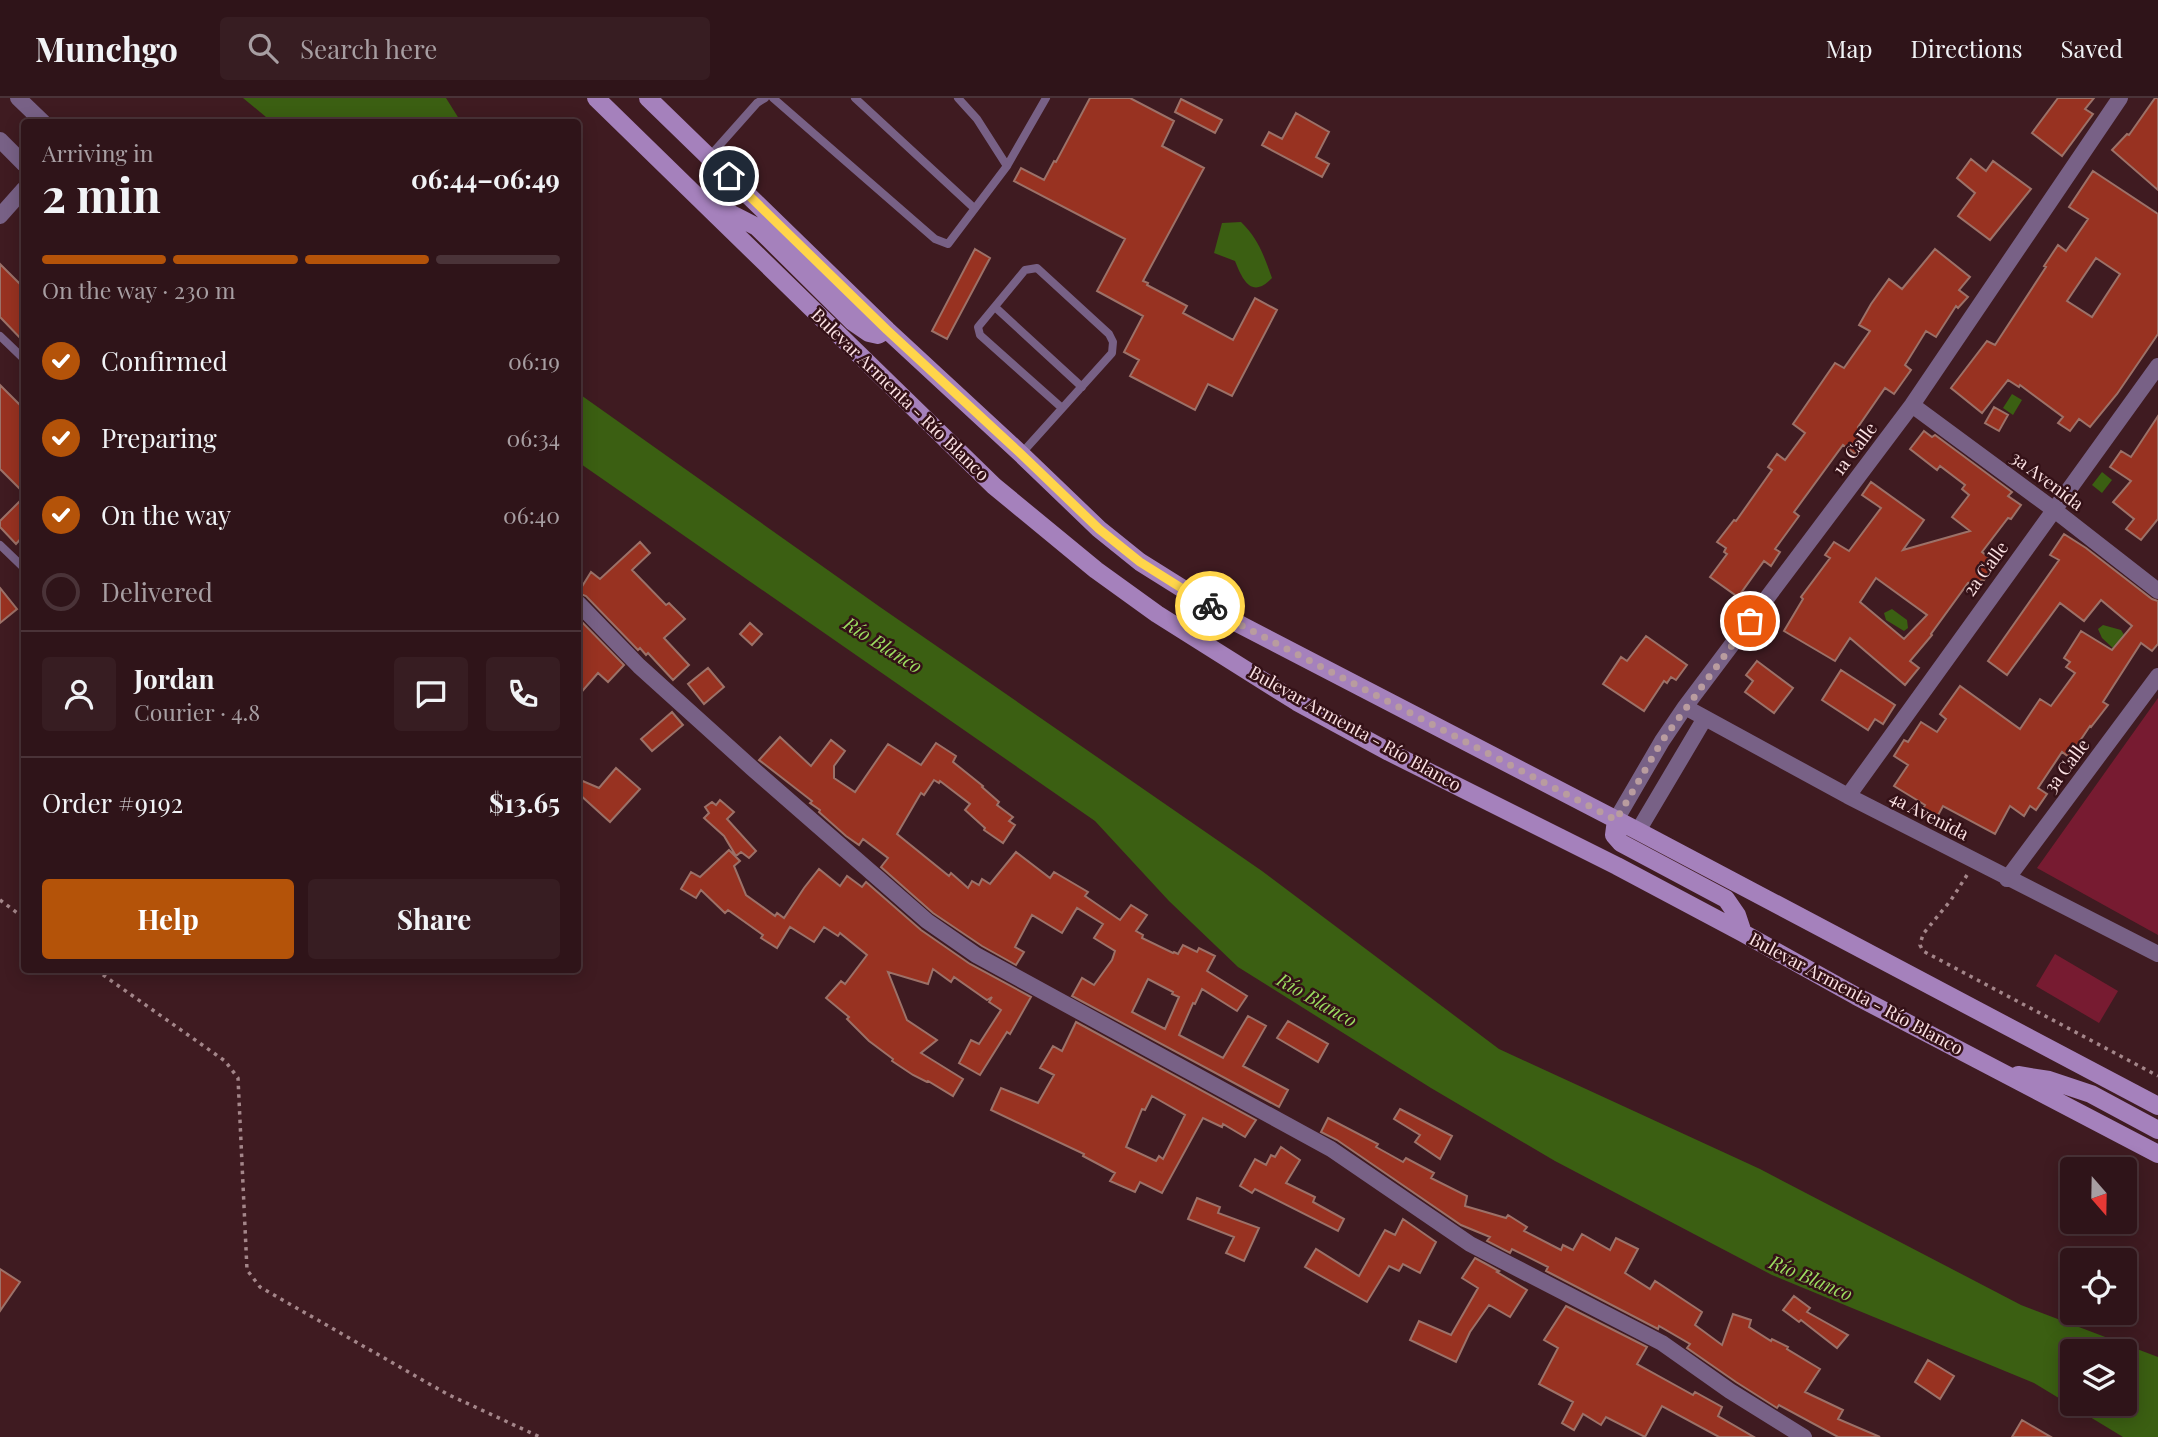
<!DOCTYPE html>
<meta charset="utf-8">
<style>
body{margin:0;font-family:"Playfair Display",serif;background:#371d22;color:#f1f3f6;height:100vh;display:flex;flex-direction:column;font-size:26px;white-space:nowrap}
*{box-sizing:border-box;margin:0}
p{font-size:23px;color:#a79ea2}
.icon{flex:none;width:38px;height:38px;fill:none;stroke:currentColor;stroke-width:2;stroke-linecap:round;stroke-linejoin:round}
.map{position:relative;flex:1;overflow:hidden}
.details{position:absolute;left:21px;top:21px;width:560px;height:854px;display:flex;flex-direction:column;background:#2f1419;border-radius:7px;box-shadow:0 4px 18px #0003,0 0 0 2px #4a3338}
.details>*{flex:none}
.needle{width:46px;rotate:160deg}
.buttons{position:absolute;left:2060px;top:1059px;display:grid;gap:14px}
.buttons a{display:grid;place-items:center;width:77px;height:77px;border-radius:7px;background:#2f1419;box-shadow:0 4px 18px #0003,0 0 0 2px #4a3338;font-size:35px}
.pin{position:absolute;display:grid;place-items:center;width:60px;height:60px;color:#fff;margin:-30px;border:4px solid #fff;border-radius:50%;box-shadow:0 2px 7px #0007}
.courier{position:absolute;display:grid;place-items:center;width:70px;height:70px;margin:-35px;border:5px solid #ffd54a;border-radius:50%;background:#fff;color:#222;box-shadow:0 2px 9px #0007}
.summary em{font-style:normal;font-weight:700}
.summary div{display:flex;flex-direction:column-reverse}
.summary{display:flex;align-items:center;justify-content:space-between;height:119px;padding:0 21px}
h1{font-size:46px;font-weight:700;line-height:52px}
.bar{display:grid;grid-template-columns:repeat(4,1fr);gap:10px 7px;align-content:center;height:84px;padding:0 21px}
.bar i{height:9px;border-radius:5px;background:#4a3338}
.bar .on{background:#b45309}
.bar p{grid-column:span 4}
.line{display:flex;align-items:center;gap:18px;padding:0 21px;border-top:2px solid #4a3338}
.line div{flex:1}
.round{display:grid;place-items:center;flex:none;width:74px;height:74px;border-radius:7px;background:#371d22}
ol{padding:0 21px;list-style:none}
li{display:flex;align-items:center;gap:21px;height:77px}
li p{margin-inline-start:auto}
li .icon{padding:7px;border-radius:50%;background:#b45309;color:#fff;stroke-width:4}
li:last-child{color:#a79ea2}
li i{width:38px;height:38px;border:4px solid #4a3338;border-radius:50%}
.cta{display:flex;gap:14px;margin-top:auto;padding:14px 21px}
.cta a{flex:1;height:80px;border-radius:7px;background:#b45309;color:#fff;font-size:28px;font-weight:700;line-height:80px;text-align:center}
.cta a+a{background:#371d22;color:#f1f3f6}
header{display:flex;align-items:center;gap:42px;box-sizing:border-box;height:98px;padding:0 35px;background:#2f1419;border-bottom:2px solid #4a3338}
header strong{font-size:33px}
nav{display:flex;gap:38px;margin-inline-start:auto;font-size:24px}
.search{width:490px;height:63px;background:#371d22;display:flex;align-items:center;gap:18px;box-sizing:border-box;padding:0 24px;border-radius:7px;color:#a79ea2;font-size:26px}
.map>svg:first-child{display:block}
.green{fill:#771b31}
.water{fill:#3b5f12;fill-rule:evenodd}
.building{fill:#983221;stroke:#9c7168;stroke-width:2;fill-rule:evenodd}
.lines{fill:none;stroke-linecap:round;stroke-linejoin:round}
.path{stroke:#a4868a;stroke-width:3.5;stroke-dasharray:3.5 5;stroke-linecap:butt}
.lane{stroke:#786186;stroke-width:8}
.street{stroke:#786186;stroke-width:16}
.secondary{stroke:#a581bc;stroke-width:18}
.done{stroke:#b99c9f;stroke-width:7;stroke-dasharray:0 12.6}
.route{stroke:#ffd54a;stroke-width:9}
.labels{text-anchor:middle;stroke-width:5;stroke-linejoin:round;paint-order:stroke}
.street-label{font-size:18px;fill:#fbe1e3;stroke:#341117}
.water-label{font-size:19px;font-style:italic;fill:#9bdc60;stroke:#341117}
</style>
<header>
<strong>Munchgo</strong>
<div class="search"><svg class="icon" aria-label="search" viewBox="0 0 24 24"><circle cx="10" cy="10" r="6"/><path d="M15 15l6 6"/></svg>Search here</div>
<nav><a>Map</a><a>Directions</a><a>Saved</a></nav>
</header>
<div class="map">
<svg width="2158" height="1339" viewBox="0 0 2158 1339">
<rect width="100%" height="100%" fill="#3f1b21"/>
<path class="green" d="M2158,600v237l-121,-67z
M2055,856l63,37 -19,32 -63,-37z"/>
<path class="water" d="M243,0h203l15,24h-189z
M1241,124c17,16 23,34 31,56 -20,21 -29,3 -37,-17l-21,-8 8,-30z
M578,295l302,214 382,264 237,178 261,120 261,136 137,52v80h-35l-89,-54 -262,-108 -217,-114 -124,-73 -193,-121 -69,-66 -74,-80 -517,-359zM2072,1253h52v53h-52z
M2012,296l10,6 -9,15 -10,-7z
M2102,374l10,8 -10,13 -10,-8z
M1892,511l15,11 1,8 -4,3 -18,-11 -2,-7z
M2103,527l18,5 5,8 -11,12 -13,-12 -4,-9z"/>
<path class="building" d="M1090,0h40l44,23 -12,25 42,22 -61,113 5,2 -1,2 40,21 -4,7 50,27 22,-42 22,12 -45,86 -24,-12 -13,26 -65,-34 9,-16 -15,-8 19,-36 -46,-25 28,-52 -111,-58 7,-13 23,12 10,-19 2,1z
M2058,0h36l-9,11 8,5 -31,42 -30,-23z
M2155,0h3v92l-46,-40 15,-16 2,1z
M1181,1l41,21 -7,13 -40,-21z
M1296,15l33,19 -13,25 13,7 -7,13 -60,-32 7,-13 13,7z
M1971,61l15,12 7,-10 38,28 -41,51 -32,-24 17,-23 -18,-15z
M2093,73l65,43v120l-41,60 -27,33 -11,-8 -9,12 -12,-8 5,-6 -43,-32 -1,2 -11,-7 -26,33 -31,-25 36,-47 8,4 51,-78 -2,-1 14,-21 8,6 22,-32 -19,-12zM2096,160l24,16 -28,43 -25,-16z
M975,151l15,9 -43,81 -15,-8z
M1935,151l35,28 -11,13 9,7 -10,11 -2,-2 -20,31 -10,-6 -21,34 6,5 -17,24 -9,-6 -27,39 10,7 -13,20 -12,-9 -49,67 5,4 -24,33 5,3 -9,14 -7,-5 -26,36 -28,-20 17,-23 -3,-2 2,-4 -9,-6 17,-22 2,1 36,-51 -4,-3 9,-13 8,6 20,-27 -12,-9 42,-61 9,5 26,-37 -11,-6 12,-21 18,-25 13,10z
M0,166l24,24v54l-24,-25z
M0,287l24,24v84l-24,-24z
M1994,309l14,8 -9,16 -14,-8z
M2158,318v103l-17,21 -15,-11 8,-10 -21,-17 18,-21 -21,-14 11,-16 10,6z
M1924,333l8,6 3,-2 77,57 -4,4 13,9 -10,14 -3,-1 -26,34 14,11 -12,17 -16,3 -37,51 1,1 -22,26 9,7 -14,17 -55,-47 -15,23 -51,-30 19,-32 -2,-2 29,-39 -5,-3 9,-13 15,9 32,-43 -19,-13 9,-13 53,38 -21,30 67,-19 -18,-14 17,-22 -7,-6 3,-4 -25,-19 -3,4 -27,-21zM1876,480l51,37 -23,24 -44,-37z
M24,399v38l-8,9 -16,-17v-6z
M2064,436l22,14 66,51 6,2v43l-6,7 -11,-8 -38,59 5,3 -17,22 -1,-1 -21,31 -7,-5 -24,36 9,6 -11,16 -6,-4 -6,10 -14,-10 -15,28 -52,-28 -7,13 -14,-9 3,-5 -31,-19 14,-21 -14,-9 10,-16 4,2 13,-20 16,10 9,-13 -6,-5 20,-28 60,43 20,-30 11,7 24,-33 -9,-6 4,-5 -6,-4 17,-27 31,19 20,-24 -31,-26 -17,21 -24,-18 -53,72 -19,-14 71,-101 -9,-5z
M640,444l10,11 -18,17 34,35 3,-2 16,16 -21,19 25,27 -16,15 -25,-27 -2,2 -6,-7 -2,2 -52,-54 -8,-3 13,-21 9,7z
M0,490l17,21 -17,14z
M578,520l46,47 -16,17 -10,-9 -20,23z
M750,525l12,11 -10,11 -12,-11z
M1646,538l41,29 -11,15 -5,-3 -4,6 -3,-2 -20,30 -41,-27 18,-27 6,4z
M1757,563l36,27 -19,25 -29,-21 8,-11 -7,-6z
M708,570l16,19 -20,17 -16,-20z
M1841,572l54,35 -12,19 -8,-5 -7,11 -46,-30z
M672,614l11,13 -31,26 -11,-12z
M780,639l31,29 20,-26 14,11 -11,15v12l21,14 33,-48 33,21 15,-22 20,13 -3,6 30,24 -1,1 17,15 -2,3 16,12 -4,4 6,4 -12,18 -19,-13 1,-2 -20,-18 5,-6 -30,-23 -1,2 -5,-3 -10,15 -3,-2 -24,41 52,42 2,-3 17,15 4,-7 7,4 3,-6 8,5 26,-32 34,26 4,-6 34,20 -3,4 35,24 11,-15 16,10 -11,16 7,4 -1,3 31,15 1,-1 4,2 5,-9 14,7 2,-4 16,8 -8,15 40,25 -10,15 -35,-22 -7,15 -2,-1 -14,32 44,23 25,-42 18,10 -23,40 45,24 -9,17 -207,-111 10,-18 12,7 18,-25 3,-9 -21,-13 9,-14 -26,-16 -15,25 -30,-18 -17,32 9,5 -8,13 -34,-19 -49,-33 -52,-46 7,-9 -25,-19 -4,6 -13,-9 -27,-24 1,-2 -10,-7 2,-2 -53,-41zM1148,881l25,13 -1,2 7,3 -14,32 -33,-17z
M616,670l24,21 -30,33 -32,-29v-14l21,9z
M720,702l14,12 -7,7 29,32 -7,7 -8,-6 -5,4 -12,-20 -20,-18 5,-5 -4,-6 7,-5 4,3z
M729,752l11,11 -6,5 12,29 29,21 2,-3 7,5 20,-30 15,-19 21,17 7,-10 15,11 4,-5 55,48 49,34 61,33 -21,37 -3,-2 -27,43 -21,-12 12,-23 8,4 22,-34 -12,-8 3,-5 -5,3 -33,-23 -3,5 -18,-13 -5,15 -40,-12 19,48 30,20 -16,13 42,26 -10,17 -25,-15 -1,1 -14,-7 -21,-14 1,-2 -24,-18 -22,-22 2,-2 -23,-19 15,-17 4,3 22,-29 -27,-22 -2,3 -14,-9 -10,15 -24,-15 -13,21 -16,-10 2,-3 -35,-25 -3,3 -24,-23 -5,8 -15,-9 10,-17 9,5z
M1288,923l40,23 -10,18 -41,-24z
M1076,924l180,98 -11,17 -22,-13 -1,3 -19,-9 -41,75 -22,-11 -5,10 -25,-11 5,-8 -32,-17 1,-2 -93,-44 10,-22 37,15 16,-28 -14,-7 13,-22 9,5zM1152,998l33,19 -22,44 -4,-3 -3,5 -30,-14 16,-38 3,1z
M1400,1011l52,27 -12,23 -25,-17 5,-7 -26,-16z
M1328,1020l50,26 -2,3 27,15 3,-4 28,15 -3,5 36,18 -2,10 41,12 2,-3 19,12 -3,4 37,19 2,-5 10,5 9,-16 28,16 6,-12 22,11 -13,24 25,16 5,-8 47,31 -7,13 27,20 11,-31 18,6 -2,7 22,14 1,-2 16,8 -1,2 33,20 -15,23 38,18 -5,9 42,18h-42l-59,-32 -2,3 -41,-26 -49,-34 3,-4 -31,-18 -1,3 -112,-58 2,-4 -36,-18 -2,4 -23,-12 3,-4 -29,-12 -124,-85 -16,-8z
M1281,1049l19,13 -14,23 29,14 -2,5 31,17 -6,12 -83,-42 -3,4 -12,-7 15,-27 11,6 5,-10 4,2z
M1197,1100l23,9 -2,6 41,15 -15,33 -18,-8 8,-16 -46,-18z
M1403,1121l33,23 -16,31 -17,-9 -4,7 -10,-5 -22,36 -62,-35 11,-18 43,27 26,-46 10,5z
M1475,1160l24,13 -2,1 30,18 -17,27 -21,-12 -19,27 -14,30 -46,-22 9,-19 32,14 27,-47 -16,-10z
M0,1171l20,13 -20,29z
M1794,1198l16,12 -3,4 41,23 -11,13 -36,-28 -2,2 -16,-12z
M1566,1208l81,41 -10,17 56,31 2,-3 27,15 -4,9 36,21h-35l-57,-31 -17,31 -39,-20 -5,8 -18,-11 -9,16 -12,-7 11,-21 -34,-18 19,-36 -14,-8z
M1928,1262l26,16 -14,23 -25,-17z
M2022,1322l29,17h-39z"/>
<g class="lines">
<path class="path" d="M1967,777l-16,25 -28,34 -3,11 3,6 235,125
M0,802l24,18
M96,872l129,91 13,17 9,192 13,17 187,107 93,43"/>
<path class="lane" d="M773,0l162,141 13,5 59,-78 39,-68
M855,0l119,110
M958,0l19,21 30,47
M709,59l48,-54 8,-5
M995,209l87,80
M0,238l24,23
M1021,356l91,-101 1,-11 -4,-8 -72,-66 -12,2 -47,57 2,8 82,73
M0,447l24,23"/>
<path class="street" d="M18,0l25,24
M0,42l24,24
M0,118l24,-27
M1912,307l141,104 105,82
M578,505l61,63 114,103 174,152 49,34 355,194 139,95 192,99 68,48 74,46
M1685,609l163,89 310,158
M1848,698l310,-430
M1616,722l46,-79 23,-34 227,-302 208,-307
M1638,733l67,-113
M2007,781l151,-203"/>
<path class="secondary" d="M596,0l398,388 102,84 61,44 140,88 92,50 228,114 126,67 113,63 302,158
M648,0l239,232 134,124 78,75 41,33 99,62 399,207 520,275
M712,106l45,23 96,95 16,11 9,2 9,-5
M1616,722l-2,15 7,8 105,56 11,16 6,18
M2018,977l31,5 42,14 67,36"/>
</g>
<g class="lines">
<path class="done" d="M1210,508l29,18 377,196 46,-79 88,-120"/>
<path class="route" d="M729,78l158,154 134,124 78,75 41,33 70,44"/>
</g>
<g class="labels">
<g class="street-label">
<text transform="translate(900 297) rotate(44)" y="6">Bulevar Armenta - Río Blanco</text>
<text transform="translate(1855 351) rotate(-53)" y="6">1a Calle</text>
<text transform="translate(2047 383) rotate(37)" y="6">3a Avenida</text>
<text transform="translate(1986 471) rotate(-54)" y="6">2a Calle</text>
<text transform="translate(1355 631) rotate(29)" y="6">Bulevar Armenta - Río Blanco</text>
<text transform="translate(2067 668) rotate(-53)" y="6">3a Calle</text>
<text transform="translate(1929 718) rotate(27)" y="6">4a Avenida</text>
<text transform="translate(1856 896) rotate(28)" y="6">Bulevar Armenta - Río Blanco</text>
</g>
<g class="water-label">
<text transform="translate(883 547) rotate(32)" y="7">Río Blanco</text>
<text transform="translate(1317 902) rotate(30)" y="7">Río Blanco</text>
<text transform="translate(1811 1180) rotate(23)" y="7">Río Blanco</text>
</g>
</g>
</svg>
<div class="buttons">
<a><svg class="needle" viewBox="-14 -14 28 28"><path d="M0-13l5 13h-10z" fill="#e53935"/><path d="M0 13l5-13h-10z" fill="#a79ea2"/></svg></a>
<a><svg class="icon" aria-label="locate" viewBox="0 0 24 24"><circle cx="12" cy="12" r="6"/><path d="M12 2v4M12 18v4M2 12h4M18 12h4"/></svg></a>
<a><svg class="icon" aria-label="layers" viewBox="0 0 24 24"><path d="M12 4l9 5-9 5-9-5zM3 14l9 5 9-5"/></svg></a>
</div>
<div class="pin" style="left:1750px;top:523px;background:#ea580c"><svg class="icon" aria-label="bag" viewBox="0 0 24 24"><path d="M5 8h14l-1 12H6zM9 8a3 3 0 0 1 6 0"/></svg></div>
<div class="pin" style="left:729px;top:78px;background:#1f2937"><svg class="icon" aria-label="home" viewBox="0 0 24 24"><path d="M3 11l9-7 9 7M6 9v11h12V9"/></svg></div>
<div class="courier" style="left:1210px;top:508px"><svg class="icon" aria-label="bike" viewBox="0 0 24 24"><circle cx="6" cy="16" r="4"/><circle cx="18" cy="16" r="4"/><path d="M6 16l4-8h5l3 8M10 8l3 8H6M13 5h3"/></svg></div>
<section class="details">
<div class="summary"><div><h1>2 min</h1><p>Arriving in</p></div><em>06:44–06:49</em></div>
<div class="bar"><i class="on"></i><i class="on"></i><i class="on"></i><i></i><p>On the way · 230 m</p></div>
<ol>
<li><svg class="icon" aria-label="check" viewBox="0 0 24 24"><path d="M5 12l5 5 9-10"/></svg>Confirmed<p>06:19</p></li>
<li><svg class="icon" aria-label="check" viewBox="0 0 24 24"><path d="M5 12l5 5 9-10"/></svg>Preparing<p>06:34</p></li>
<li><svg class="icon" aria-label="check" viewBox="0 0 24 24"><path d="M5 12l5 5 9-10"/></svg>On the way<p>06:40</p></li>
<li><i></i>Delivered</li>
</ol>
<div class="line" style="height:126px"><a class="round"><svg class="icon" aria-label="person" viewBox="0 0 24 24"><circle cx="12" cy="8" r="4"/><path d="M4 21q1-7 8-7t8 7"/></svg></a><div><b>Jordan</b><p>Courier · 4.8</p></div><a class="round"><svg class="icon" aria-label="chat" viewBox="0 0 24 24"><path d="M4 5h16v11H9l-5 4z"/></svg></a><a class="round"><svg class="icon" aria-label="phone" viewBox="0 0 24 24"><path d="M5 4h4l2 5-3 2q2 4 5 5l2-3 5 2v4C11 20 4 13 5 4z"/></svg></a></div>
<div class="line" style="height:91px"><div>Order #9192</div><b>$13.65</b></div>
<div class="cta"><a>Help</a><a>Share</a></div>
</section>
</div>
